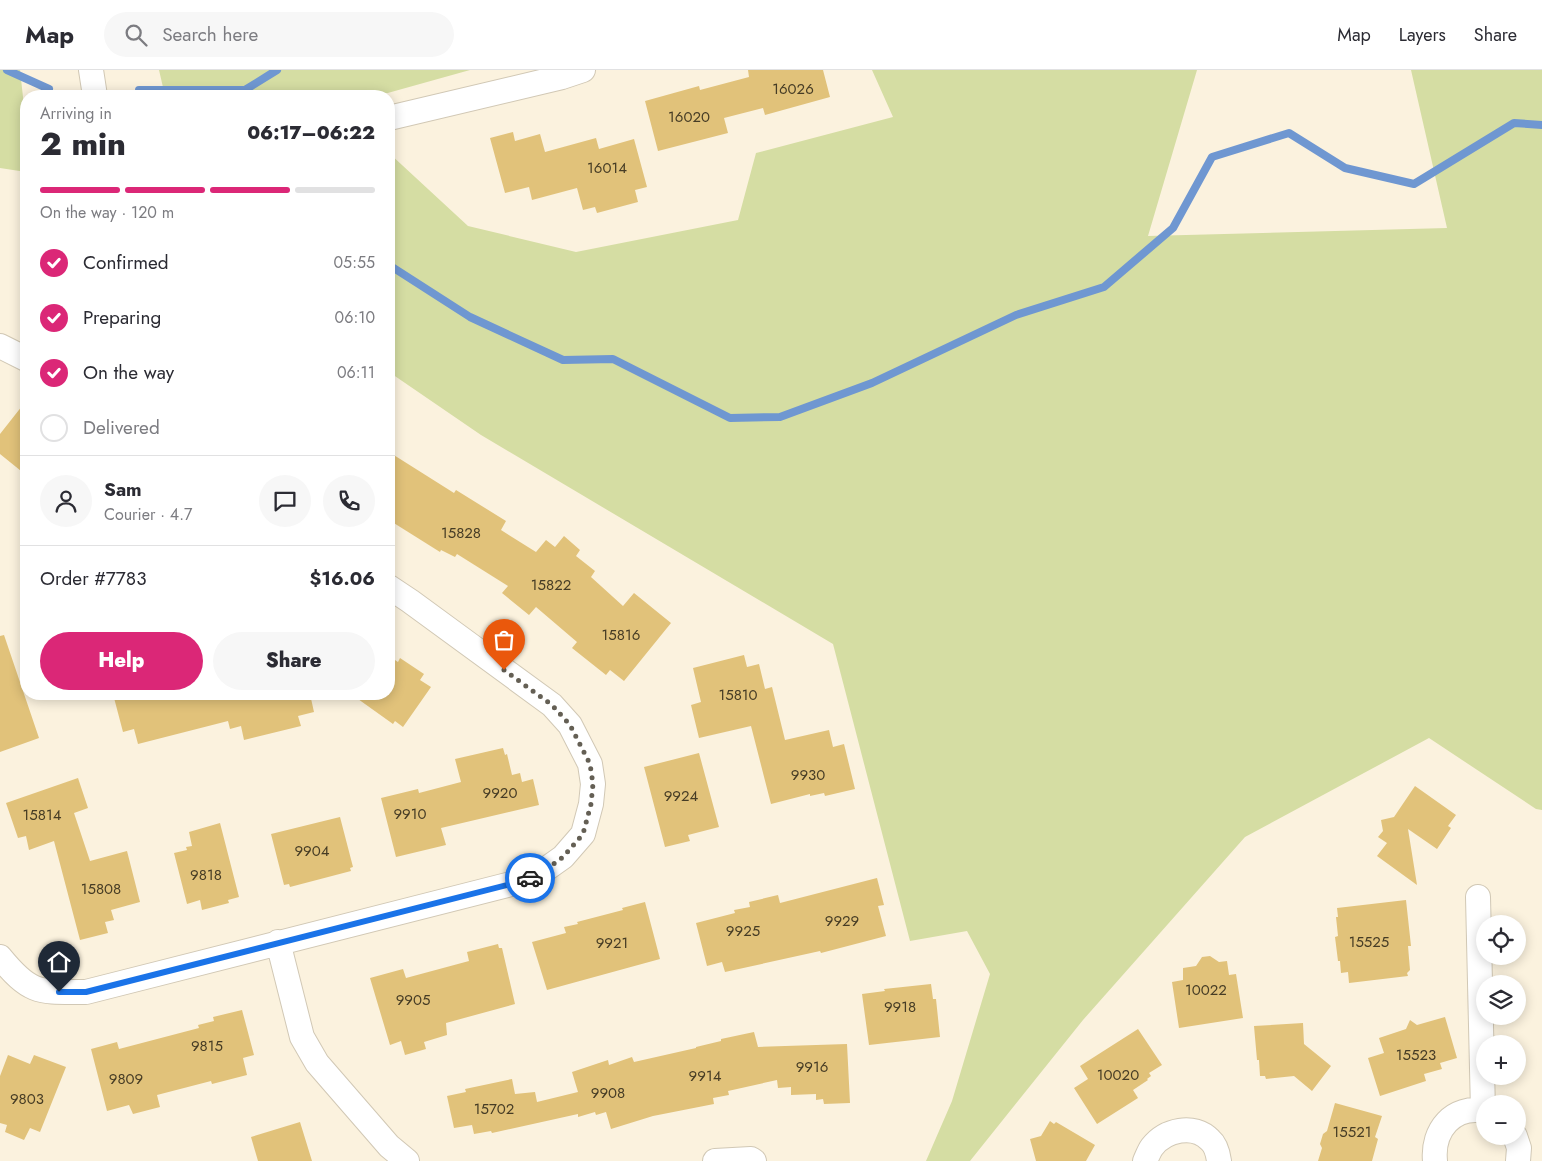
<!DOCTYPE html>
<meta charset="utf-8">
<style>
body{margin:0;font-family:Jost,sans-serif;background:#f7f7f7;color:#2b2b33;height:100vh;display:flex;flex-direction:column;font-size:19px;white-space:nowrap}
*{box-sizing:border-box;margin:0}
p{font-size:16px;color:#7c7c81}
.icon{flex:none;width:28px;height:28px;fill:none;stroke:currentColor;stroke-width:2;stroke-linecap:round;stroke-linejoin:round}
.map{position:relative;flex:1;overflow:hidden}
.details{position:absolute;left:20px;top:20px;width:375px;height:610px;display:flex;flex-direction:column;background:#fff;border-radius:20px;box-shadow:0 2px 12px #0003}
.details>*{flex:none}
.buttons{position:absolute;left:1476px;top:845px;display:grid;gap:10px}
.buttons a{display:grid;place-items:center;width:50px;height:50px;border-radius:50%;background:#fff;box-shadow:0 2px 12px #0003;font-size:25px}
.pin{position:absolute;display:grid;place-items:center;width:42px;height:42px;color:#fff;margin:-51px -21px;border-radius:50% 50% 50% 0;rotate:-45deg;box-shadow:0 0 5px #0007}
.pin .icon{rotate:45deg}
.courier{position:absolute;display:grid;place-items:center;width:50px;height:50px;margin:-25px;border:4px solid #1a73e8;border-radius:50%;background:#fff;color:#222;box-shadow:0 1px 6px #0007}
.summary em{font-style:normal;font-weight:800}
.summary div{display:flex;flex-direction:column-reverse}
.summary{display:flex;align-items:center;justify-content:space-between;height:85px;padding:0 20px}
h1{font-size:32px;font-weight:800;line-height:38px}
.bar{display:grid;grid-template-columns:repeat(4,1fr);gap:8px 5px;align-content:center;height:60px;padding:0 20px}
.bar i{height:6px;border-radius:4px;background:#e1e1e2}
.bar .selected{background:#db2777}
.bar p{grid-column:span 4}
.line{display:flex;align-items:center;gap:12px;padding:0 20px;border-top:1px solid #e1e1e2}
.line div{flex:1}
.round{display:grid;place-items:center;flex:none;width:52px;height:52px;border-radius:26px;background:#f7f7f7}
ol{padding:0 20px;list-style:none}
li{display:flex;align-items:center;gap:15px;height:55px}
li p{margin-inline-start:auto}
li .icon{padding:5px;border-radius:50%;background:#db2777;color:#fff;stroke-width:4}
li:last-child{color:#7c7c81}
li i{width:28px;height:28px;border:2px solid #e1e1e2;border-radius:50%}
.cta{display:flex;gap:10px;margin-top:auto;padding:10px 20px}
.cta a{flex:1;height:58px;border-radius:30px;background:#db2777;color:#fff;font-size:20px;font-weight:800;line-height:58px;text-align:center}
.cta a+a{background:#f7f7f7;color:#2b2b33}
header{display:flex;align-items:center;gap:30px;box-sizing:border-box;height:70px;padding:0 25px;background:#fff;border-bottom:1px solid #e1e1e2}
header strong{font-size:24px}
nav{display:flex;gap:28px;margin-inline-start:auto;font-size:18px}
.search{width:350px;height:45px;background:#f7f7f7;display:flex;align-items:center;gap:12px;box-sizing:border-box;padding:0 18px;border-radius:28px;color:#7c7c81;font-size:19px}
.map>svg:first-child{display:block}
.green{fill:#d5dda3}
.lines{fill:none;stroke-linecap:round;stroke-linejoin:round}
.stream{stroke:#6f97d1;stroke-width:8}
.building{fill:#e1c27a}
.street-casing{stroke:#d1c8b5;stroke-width:26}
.street{stroke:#fff;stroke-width:24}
.done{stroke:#645f54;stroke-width:5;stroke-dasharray:0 9}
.route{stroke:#1a73e8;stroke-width:6}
.labels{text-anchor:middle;stroke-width:4.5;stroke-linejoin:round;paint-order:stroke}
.number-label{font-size:15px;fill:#463c25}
</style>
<header>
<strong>Map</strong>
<div class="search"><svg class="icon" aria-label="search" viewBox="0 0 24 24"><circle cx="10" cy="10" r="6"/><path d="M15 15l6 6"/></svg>Search here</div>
<nav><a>Map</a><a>Layers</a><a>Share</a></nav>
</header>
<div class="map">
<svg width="1542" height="1091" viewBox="0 0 1542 1091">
<rect width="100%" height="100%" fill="#fbf2de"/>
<path class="green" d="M0,0h20l6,54v48l-26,-4z
M159,0h311l-93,26h-212z
M872,0h325l-49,166 299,-8 -36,-158h131v740l-6,-1 -107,-71 -184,99 -162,183 -113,141h-44l26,-60 38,-127 -23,-43 -57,10 -77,-297 -352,-209 -92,-63v-219l79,73 108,26 162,-32 18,-67 137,-36z"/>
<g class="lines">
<path class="stream" d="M7,0l42,19
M139,20h106l32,-20
M389,195l81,52 93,43 50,-1 117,59 50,-1 92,-34 144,-68 88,-28 69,-59 39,-71 77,-24 56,35 69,16 100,-61 28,2"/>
</g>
<path class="building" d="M748,0h75l7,27 -65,18 -2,-7 -39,10 4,15 -70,18 -13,-50 54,-15 1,4 49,-13z
M513,62l2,9 25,-7 5,18 51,-14 3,11 35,-10 13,48 -12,3 3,12 -41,11 -2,-6 -12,3 -6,-22 -45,12 -3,-13 -24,6 -15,-55z
M26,331v74l-26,-21v-20z
M389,382l65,41 2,-3 50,31 -5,9 35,22 10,-12 9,7 9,-11 16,14 -4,6 19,15 -4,6 32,29 11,-13 37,30 -47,58 -14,-11 -4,5 -34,-27 5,-6 -41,-35 -7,8 -27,-22 6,-7 -51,-32 -2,3 -14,-7 -1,2 -51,-32z
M4,565l35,103 -39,14v-116z
M744,585l3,12 12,-3 6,25 7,-2 13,53 44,-10 4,17 11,-3 11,45 -30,7 -1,-3 -14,3v-2l-39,10 -20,-78 -52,12 -8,-33 10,-3 -8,-34z
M389,586l9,6 2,-4 24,16 -4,6 11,7 -28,40 -8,-6 -2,3 -42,-30h38z
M113,624h197l4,18 -16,4 3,10 -57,14 -3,-14 -11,3 -2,-8 -90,23 -4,-15 -11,3z
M503,678l2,7 2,-1 5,21 8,-2 2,9 11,-3 6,26 -98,23 5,17 -50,12 -15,-59 37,-9 1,4 42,-11 -6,-23z
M699,683l20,74 -31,8 2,6 -25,6 -21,-80z
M78,708l10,30 -14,5 16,48 37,-10 13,51 -29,8 3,10 -9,2 3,11 -28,7 -26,-99 -25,9 -3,-14 -8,2 -12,-35z
M1415,716l41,29 -8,11 3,2 -14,21 -29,-20 9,56 -40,-29 10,-13 -9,-6 5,-6 -2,-11 13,-3z
M340,747l13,50 -3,1 1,3 -61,16 -1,-3 -5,1 -13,-51z
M220,753l19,74 -11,3 1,3 -27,7 -2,-10 -13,4 -13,-51 13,-3 -1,-3 6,-1 -3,-14z
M877,808l7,27 -6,1 8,30 -65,17 -1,-2 -9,2 -86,19 -3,-10 -15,4 -11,-43 39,-10 -1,-3 16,-3 -1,-5 29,-7 2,8z
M1406,830l5,46h-3l2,24 -3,3 1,3 -59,7 -1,-11 -7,1 -1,-12h-2l-3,-24 3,-1 -2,-19h2l-1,-9z
M645,832l15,57 -113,31 -15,-48 34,-9 -2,-6 14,-3 -1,-2 46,-12 -1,-2z
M498,874l1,4h3l13,56 -69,19 1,12 -23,7 2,7 -21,6 -4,-14 -11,4 -20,-67 33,-9 3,9 63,-17 -2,-9z
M1210,886l9,6 8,-1 2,14 7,-1 7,44 -64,10 -7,-46 11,-2v-12l13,-2 6,-9z
M931,914l2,15h3l4,38 -71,8 -7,-51 23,-3 -1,-2z
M242,940l12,45 -11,3 4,17 -35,9 -1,-3 -54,14 3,12 -27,7 -4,-9 -22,6 -16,-62 26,-7 2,7 80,-21 -1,-3 16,-4 -1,-4z
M1445,947l12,41 -17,5 2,6 -18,5 2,7 -46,15 -12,-38 16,-5 -5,-15 27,-9 4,-9 7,5z
M1303,953l1,21 27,22 -19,25 -18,-15 -28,3 -1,-3h-5l-1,-16h-2l-3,-34z
M1138,959l24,36 -13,8 2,3 -4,3 1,1 -15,10 5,8 -41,26 -23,-36 14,-9 -8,-13z
M754,962l4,15 89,-3 3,59 -26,1 -1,-5 -7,1v-6l-25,1v-8l-13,1 -1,-8 -49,11 1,4 -16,3 1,6 -61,12 -42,13 -5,-17 -10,3 -1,-3 -17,5v-3l-86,19 -1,-2 -17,3 -2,-9 -18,3 -7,-32 19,-4 -1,-3 47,-10 3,15 20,-2 2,10 41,-10 -6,-20 36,-12 1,5 23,-8 2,5 62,-14v-1l25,-6v-2z
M8,985l22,9 4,-9 32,12 -26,65 -10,-4 -6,12 -19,-8 2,-7 -7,-2v-47z
M1335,1033l47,13 -7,21 3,2 -6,22h-54l4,-13 -2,-4 3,-10 4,-3z
M1050,1051l4,3 2,-2 39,23 -9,16h-50l-6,-22 11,-3z
M300,1052l12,39h-54l-7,-24z"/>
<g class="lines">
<defs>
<path id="street" d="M91,0l4,26
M389,48l173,-41 21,-7
M0,276l26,13
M1478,827l5,214
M278,872l24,95 15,26 72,83 18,15
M0,887c31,38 39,35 86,35l425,-108 28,-10 24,-17 20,-23 8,-30 2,-20 -3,-20 -20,-39 -18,-20 -142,-104 -21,-14
M1515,1066l4,12 -1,13
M715,1091l36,-2 3,2
M1145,1091c2,-4 4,-10 7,-14 13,-17 42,-24 58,-7 6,5 8,14 9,21
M1435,1091c-3,-31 18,-56 50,-50"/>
</defs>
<use href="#street" class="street-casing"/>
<use href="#street" class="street"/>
</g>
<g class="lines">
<path class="done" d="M504,600l48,35 18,20 20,39 3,20 -2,20 -8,30 -20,23 -23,17 -10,4"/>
<path class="route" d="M59,922h27l425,-108 19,-6"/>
</g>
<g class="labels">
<g class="number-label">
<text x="793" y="24">16026</text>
<text x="689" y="52">16020</text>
<text x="607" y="103">16014</text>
<text x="461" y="468">15828</text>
<text x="551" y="520">15822</text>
<text x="621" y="570">15816</text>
<text x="738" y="630">15810</text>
<text x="808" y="710">9930</text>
<text x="500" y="728">9920</text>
<text x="681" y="731">9924</text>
<text x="410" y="749">9910</text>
<text x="42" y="750">15814</text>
<text x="312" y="786">9904</text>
<text x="206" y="810">9818</text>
<text x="101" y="824">15808</text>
<text x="842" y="856">9929</text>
<text x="743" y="866">9925</text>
<text x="1369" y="877">15525</text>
<text x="612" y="878">9921</text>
<text x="1206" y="925">10022</text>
<text x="413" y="935">9905</text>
<text x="900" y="942">9918</text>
<text x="207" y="981">9815</text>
<text x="1416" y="990">15523</text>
<text x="812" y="1002">9916</text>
<text x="1118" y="1010">10020</text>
<text x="705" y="1011">9914</text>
<text x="126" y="1014">9809</text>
<text x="608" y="1028">9908</text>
<text x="27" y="1034">9803</text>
<text x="494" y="1044">15702</text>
<text x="1352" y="1067">15521</text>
</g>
</g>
</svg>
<div class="buttons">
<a><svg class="icon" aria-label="locate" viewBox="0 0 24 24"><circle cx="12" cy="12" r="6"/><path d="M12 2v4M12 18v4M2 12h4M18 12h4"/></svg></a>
<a><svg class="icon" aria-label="layers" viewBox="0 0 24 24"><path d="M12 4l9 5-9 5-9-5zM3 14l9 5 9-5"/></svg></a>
<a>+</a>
<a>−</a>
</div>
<div class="pin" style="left:504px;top:600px;background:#ea580c"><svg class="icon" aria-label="bag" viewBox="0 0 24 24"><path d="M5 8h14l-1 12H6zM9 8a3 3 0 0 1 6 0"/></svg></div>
<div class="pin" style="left:59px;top:922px;background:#1f2937"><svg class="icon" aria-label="home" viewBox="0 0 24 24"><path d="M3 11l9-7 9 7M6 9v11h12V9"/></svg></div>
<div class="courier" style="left:530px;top:808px"><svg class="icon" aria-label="car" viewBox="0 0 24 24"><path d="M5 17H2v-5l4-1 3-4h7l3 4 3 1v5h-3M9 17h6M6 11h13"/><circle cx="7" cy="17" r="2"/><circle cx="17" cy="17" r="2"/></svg></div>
<section class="details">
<div class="summary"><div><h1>2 min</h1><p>Arriving in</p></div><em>06:17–06:22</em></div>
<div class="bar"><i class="selected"></i><i class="selected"></i><i class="selected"></i><i></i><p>On the way · 120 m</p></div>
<ol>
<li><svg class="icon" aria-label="check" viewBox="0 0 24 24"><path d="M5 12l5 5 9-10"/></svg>Confirmed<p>05:55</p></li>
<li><svg class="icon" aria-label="check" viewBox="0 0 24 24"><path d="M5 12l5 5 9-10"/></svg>Preparing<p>06:10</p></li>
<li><svg class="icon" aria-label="check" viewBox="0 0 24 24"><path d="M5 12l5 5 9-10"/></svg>On the way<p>06:11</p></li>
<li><i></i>Delivered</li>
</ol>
<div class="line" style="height:90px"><a class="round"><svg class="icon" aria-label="person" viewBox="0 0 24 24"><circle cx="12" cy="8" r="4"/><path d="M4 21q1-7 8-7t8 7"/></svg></a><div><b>Sam</b><p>Courier · 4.7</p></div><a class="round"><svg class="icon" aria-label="chat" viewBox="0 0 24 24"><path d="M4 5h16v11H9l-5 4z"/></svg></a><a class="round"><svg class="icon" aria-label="phone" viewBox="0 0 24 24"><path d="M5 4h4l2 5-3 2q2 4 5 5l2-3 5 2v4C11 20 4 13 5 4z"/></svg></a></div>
<div class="line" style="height:65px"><div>Order #7783</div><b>$16.06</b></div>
<div class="cta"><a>Help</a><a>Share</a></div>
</section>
</div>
